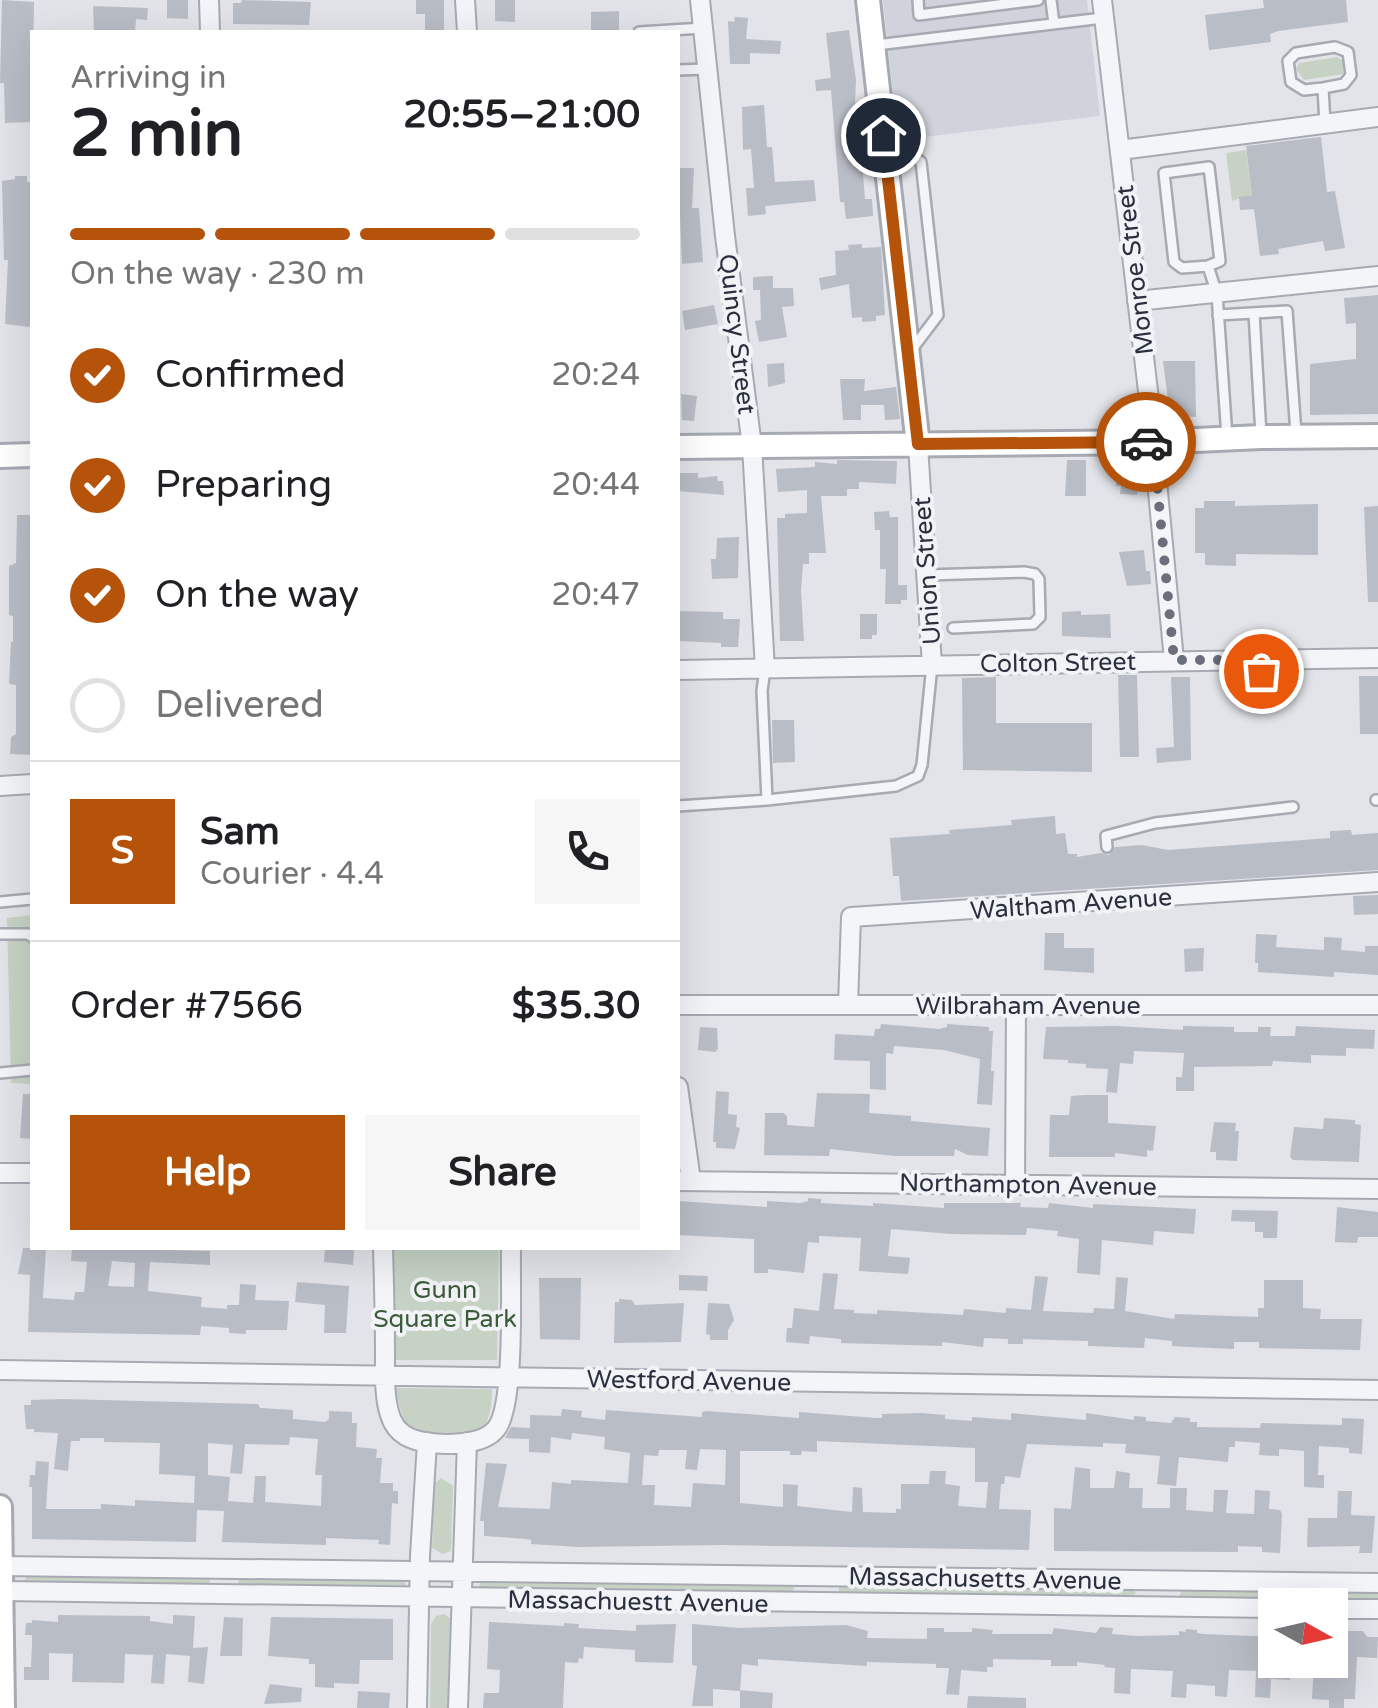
<!DOCTYPE html>
<meta charset="utf-8">
<style>
body{margin:0;font-family:"Varela Round",sans-serif;background:#f6f6f6;color:#202124;height:100vh;display:flex;flex-direction:column;font-size:38px;white-space:nowrap}
*{box-sizing:border-box;margin:0}
p{font-size:32px;color:#757577}
.icon{flex:none;width:55px;height:55px;fill:none;stroke:currentColor;stroke-width:2;stroke-linecap:round;stroke-linejoin:round}
.map{position:relative;flex:1;overflow:hidden}
.drawer{position:absolute;left:30px;top:30px;width:650px;height:1220px;display:flex;flex-direction:column;background:#fff;border-radius:0px;box-shadow:0 10px 40px #0002}
.drawer>*{flex:none}
.needle{width:65px;rotate:98deg}
.controls{position:absolute;left:1258px;top:1588px;display:grid;gap:20px}
.controls a{display:grid;place-items:center;width:90px;height:90px;border-radius:0px;background:#fff;box-shadow:0 10px 40px #0002;font-size:50px}
.pin{position:absolute;display:grid;place-items:center;width:85px;height:85px;color:#fff;margin:-42px;border:5px solid #fff;border-radius:50%;box-shadow:0 2px 10px #0007}
.courier{position:absolute;display:grid;place-items:center;width:100px;height:100px;margin:-50px;border:8px solid #b45309;border-radius:50%;background:#fff;color:#222;box-shadow:0 2px 12px #0007}
.headline em{font-style:normal;font-weight:800}
.headline div{display:flex;flex-direction:column-reverse}
.headline{display:flex;align-items:center;justify-content:space-between;height:170px;padding:0 40px}
h1{font-size:65px;font-weight:800;line-height:75px}
.bar{display:grid;grid-template-columns:repeat(4,1fr);gap:15px 10px;align-content:center;height:120px;padding:0 40px}
.bar i{height:12px;border-radius:8px;background:#e0e0e0}
.bar .selected{background:#b45309}
.bar p{grid-column:span 4}
.line{display:flex;align-items:center;gap:25px;padding:0 40px;border-top:2px solid #e0e0e0}
.line div{flex:1}
.round{display:grid;place-items:center;flex:none;width:105px;height:105px;border-radius:0px;background:#f6f6f6}
ol{padding:0 40px;list-style:none}
li{display:flex;align-items:center;gap:30px;height:110px}
li p{margin-inline-start:auto}
li .icon{padding:10px;border-radius:50%;background:#b45309;color:#fff;stroke-width:4}
li:last-child{color:#757577}
li i{width:55px;height:55px;border:5px solid #e0e0e0;border-radius:50%}
.cta{display:flex;gap:20px;margin-top:auto;padding:20px 40px}
.cta a{flex:1;height:115px;border-radius:0px;background:#b45309;color:#fff;font-size:40px;font-weight:800;line-height:115px;text-align:center}
.cta a+a{background:#f6f6f6;color:#202124}
.map>svg:first-child{display:block}
.built{fill:#d0d3db}
.green{fill:#c6d3c4}
.building{fill:#b9bdc6;fill-rule:evenodd}
.lines{fill:none;stroke-linecap:round;stroke-linejoin:round}
.lane-casing{stroke:#a7aab3;stroke-width:14}
.street-casing{stroke:#a7aab3;stroke-width:22}
.secondary-casing{stroke:#a7aab3;stroke-width:28}
.lane{stroke:#f4f5f8;stroke-width:9}
.street{stroke:#f4f5f8;stroke-width:18}
.secondary{stroke:#fff;stroke-width:22}
.done{stroke:#6b6f7b;stroke-width:10;stroke-dasharray:0 18}
.route{stroke:#b45309;stroke-width:12}
.labels{text-anchor:middle;stroke-width:8;stroke-linejoin:round;paint-order:stroke}
.street-label{font-size:25px;fill:#2b3040;stroke:#f1f3f7}
.park-label{font-size:25px;fill:#3c5b39;stroke:#f1f3f7}
</style>
<div class="map">
<svg width="1378" height="1708" viewBox="0 0 1378 1708">
<rect width="100%" height="100%" fill="#e2e4e9"/>
<path class="built" d="M883,0h204l13,116 -202,24z"/>
<path class="green" d="M1337,57l6,4v13l-39,6 -8,-11 3,-6z
M1246,150l6,44 -20,7 -6,-48z
M32,915v169l-21,-1 -4,-165z
M393,1248h106l-2,112h-105z
M396,1388l96,1c2,80 -86,87 -96,-1z
M441,1478l12,8 -2,65 -8,3 -11,-6 2,-64z
M28,1575l182,2 -1,9 -182,-3 -3,-2z
M241,1577l163,3 2,5 -165,2 -3,-5z
M487,1580l304,5 4,2 -4,6 -312,-4 1,-7z
M842,1585l291,4 3,4 -4,4 -293,-4v-7z
M1183,1589l195,3v9l-191,-3 -8,-2z
M444,1614l6,4 1,8 -1,82h-20l1,-84 5,-8z"/>
<path class="building" d="M2,0l32,2 -2,120 -27,1 -1,-40h-4z
M167,0h21v19l-21,-1z
M242,0l69,2 -2,23 -76,-1v-21h8z
M416,0h28v32h-19v-18h-9z
M495,0h20v22l-20,-1z
M1263,0h83l2,22 -70,9 -8,3 1,8 -62,8 -4,-35 59,-7z
M93,6l55,2 -1,12 -11,-1 -1,13h-41z
M619,11v21h-28v-20z
M735,17l13,1 -2,21 35,2 -1,13 -30,-1v11h-20l-2,-43 6,1z
M849,30l7,50 -1,24h3l2,28 5,-1 1,18 -5,1 4,49h7l1,17 -27,3 -2,-17h-4l-9,-112 -15,1 -1,-11 16,-2 -5,-45z
M764,105l3,42h5l3,35 39,-2 2,21 -51,5 1,8 -18,2 -2,-28h8l-3,-39 -8,1 -1,-43z
M1321,137l6,55 8,-1 10,57 -20,3 -2,-10 -45,8 1,5 -19,2 -6,-47 -14,1 -1,-13 13,-2 -6,-49z
M678,168h16l-2,40h7l4,54 -21,2z
M15,176h12v6h5v42h-2l2,100 -3,3 -24,-3 3,-64h-4l-2,-79 13,-2z
M862,244v4l19,-1 4,68 -9,1v5l-14,1v-5l-10,1 -3,-34 -28,6 -2,-12 17,-3 -1,-24 14,-1 -1,-5z
M773,276v12h20l1,18 -12,1 5,30 -28,5 -4,-21 6,-1 -1,-30h-7v-13z
M1378,295v119l-68,1v-51l46,-5v-36l-10,1 -2,-26z
M714,305l4,19 -33,6 -3,-19z
M1163,361h32l1,56 -26,-1z
M784,363l1,20 -17,4 -1,-23z
M840,379h25l-1,12 32,-4 4,32 -15,1 -1,-15h-23v15h-18z
M681,394l16,2 -3,25 -12,-1z
M837,460l60,1 -1,23 -37,-2v7h-12v7h-26l5,57h-17v11h-6l-2,27 3,50h-24l-3,-123h8v-4l22,-1v-23l-29,2 -2,-23 39,-2v-5l22,2z
M1067,460h19v36h-21z
M1125,471h16l-4,24 -17,-1 1,-8h-5v-14z
M678,473h20v5l19,-2 1,5h5l1,14 -46,-4z
M1204,501h31v5l83,-2v51l-82,-1v12l-31,-1v-12h-10v-45h9z
M1378,506v96h-10l-4,-95z
M889,511l1,6h8v68h9v15h-6v4h-16l1,-35h-6v-39h-5l-1,-18z
M17,515h15v240l-22,-1 1,-17 5,-3v-49l-7,-1 2,-42h2v-26l-4,-1v-49l7,-3z
M739,537l-1,41 -26,1 -1,-20h5l1,-21z
M1144,550l2,21h4l1,13 -24,2 -8,-34z
M678,611l45,1v7h17l-2,28h-17v-4l-43,-2z
M1081,611v4l29,-1 1,24 -49,-2v-24z
M860,614h17v21h-5v4h-12z
M1118,675h19l2,82h-19z
M1359,676h19v58h-18z
M996,677v46h96v49l-129,-2 -1,-92z
M1171,677h19l1,83 -34,3 -1,-15 18,-1z
M772,720h22l1,42 -22,1z
M1055,816l1,18 9,-1 3,21h9v3l24,-4 8,2 6,-8 27,-2 26,5 162,-12v-7l21,-1 1,5 26,-2v37l-477,31 -2,-25h-6l-3,-38 60,-4 -1,-4 63,-5 -1,-5z
M1378,895v19l-24,1 -1,-19z
M1045,933h19v15h30v25l-50,-3z
M1256,934l21,1 -1,12 48,3v-13l18,1 -1,12 24,2v-6h13v29l-44,-3v5l-76,-5v-9h-3z
M1204,948l-1,23 -18,1 -1,-23z
M881,1024l58,5 8,-2v-3l42,3v4h4l-2,40h3l-2,34 -15,-1 3,-45 -36,-9 -50,-4 -1,8 -7,-1v37l-16,-1v-28l-36,-1 1,-26 39,2 1,-7h5z
M1116,1026l67,4v-4l51,1v5h24v-5h13l-1,9h25l1,-10 79,4 -1,19 -28,-1v8l-35,-1v8l-38,-2 -1,5 -78,1v24h-18v-14h6l2,-24 -50,-2 -1,13 -13,-1 -3,30 -11,-1 2,-23 -22,-1v-4l-18,-1v-3l-25,-1 3,-32z
M700,1027l17,1 1,21 -3,3 -17,-2z
M716,1091l13,1 -1,22 9,1 -1,12 4,1 -5,21 -19,-1v-6h-3z
M817,1093l53,1 -1,19 42,3v5l79,7 -2,28 -20,-1 -13,-6 -1,7h-59l-65,-7 -1,7 -65,-1 1,-42h18l4,3v9l27,2z
M23,1094h9v45l-12,-1z
M1085,1095h23v28l48,3 -3,25 -6,-1v7l-32,-4v4h-66l1,-42h19l2,-19z
M1324,1118l31,2v4l6,1 -2,37 -66,-2 -3,-3 4,-30 29,2z
M1214,1122l22,1 -1,8h4l-2,30 -21,-1v-8h-6z
M808,1198l13,1v4l52,3v-3l71,5v-5h77l-1,4 28,1 1,-5 44,5v-4l103,5 -2,25 -40,-3 -1,14 -51,-5 -2,35 -23,-2 2,-34 -22,-3 1,-5 -31,-3 -1,7 -75,-1 -60,-5 -3,27 22,2 -2,16 -49,-3 2,-33 -42,-2v7l-11,-1 -4,31 -36,-4v4h-14v-34l-76,-4v-34l89,6v-6l33,2 8,-2z
M1337,1207l41,5v25h-20l-1,6 -22,-1z
M1232,1210l46,1 -1,27h-14v-6h-8v-10l-24,-1z
M23,1248h23l-3,50 31,2 1,-8h9l3,-30 -16,-1 1,-13 138,3v14l-60,-3 -2,29 54,6 -1,10 26,2v-4h12l1,-21 16,1 -1,15 34,1 -2,29h-41v4l-17,-1v-5l-28,-2 -1,9 -172,-3 2,-57 -12,-1zM112,1261l23,2 -1,24 -26,-1z
M354,1248l-1,17 -29,-3 1,-13z
M823,1273l15,1 -4,35 20,1v3l23,1v-4l86,5 1,-6 42,4v-5l25,2 4,-34 13,1 -5,34 50,2 1,-5 20,1 2,-32 12,1 -3,33 49,8 1,-5 83,3v-9h6v-28h39v28l18,1 -1,10h42l-2,31 -101,-2v-6h-25v7l-46,-2 -16,-1v-5l-27,-3 -1,10 -56,-2v-5l-37,-1 -28,-1v5h-15v-5l-24,-1 -1,9 -41,-5v4l-101,-3v-4l-31,-3 -1,8 -23,-2 1,-14h5l2,-20 25,3z
M679,1275l29,1 -1,15 -28,-1z
M539,1278h42l-1,62 -40,-1z
M297,1282l52,4 -3,47h-22l1,-28 -30,-3z
M619,1299l13,1 3,5 49,-2 -3,39 -67,1 1,-41h4z
M708,1303l21,1 5,16 -6,10v10h-18v-5l-4,-1z
M63,1399l195,5 2,4 33,2v9l32,3 4,-3v-8l23,1v11h5l-1,24 21,2 -1,9h6l-2,25h13v8h5v13l-6,-1 -2,42 -12,-1 1,-4 -53,-2v7l-104,-3 2,-31 -27,-1 -1,32 -164,-3v-52h-3l1,-12h5l1,-14 13,1 -3,47h55v-5l34,2v-6l59,3 1,-27 -36,-2 1,-31 -56,-1v-4h-24v3h-9l-3,30 -14,-2 4,-36 -24,-1v-3h-8l-2,-24h7v-5zM290,1437l28,2 -3,36h7l-1,31 -56,-4 1,-26h-11l-2,27 -25,-2 2,-24 -22,-2v-32l25,2 -3,28 12,1 3,-30 44,1z
M562,1409l20,2 -1,6 24,3 1,-10 96,7v-5l4,-1 93,7v-6l77,6h6v-4l40,-1 23,2v4l27,2v-4l39,3v-7l75,7v-7l48,7v-4l12,1v4l25,2 4,-6 15,1v4h7v5l63,1 1,-5 81,2v-7l22,1 -2,35 -13,-1v-5l-30,-2 -1,29h6v13l-20,-1v-36l-25,-2v7l-20,-1 1,-12 -25,-2v6h-6l-1,15 -49,-5 -3,29 -19,-2 3,-28 -35,-3 1,-9 -23,-1v4l-76,-3 -7,34 -15,-2 -1,8h-3l-2,25 32,1 -2,40 -307,-5 -144,2 -47,-3v-4l-5,-1 -42,-3v-15h-4l6,-58 21,1 -9,43 52,2 2,-27 19,2v-4l57,3 2,-30 -26,-4 1,-12 -33,-4 -1,7 -20,-3 -1,16 -21,-1v-13l-24,-1 6,-11 19,1v-13l31,1zM817,1441l158,7v34h13l-2,26 -28,-2 2,-20 -15,-2 1,-13h-16l-1,13h-28v25h-5v4l-33,-1 -1,-24 -9,-1 -1,25 -55,-6 1,-21 -15,-1v23l-43,-4v-52h50v4h11l1,-4 15,1zM700,1449l26,1 -1,35 -32,-2 -2,24 -37,-2 1,-20h-13l2,-30 14,1 1,-6h28l-2,19 12,1z
M1075,1467l15,2v19h24l2,-17 14,2 -1,15h14l-1,20h28v-20h17l-1,22 27,2 1,-22h14l-2,23 28,1 1,-24 15,1 -1,18 11,1 2,4 -2,39 -18,-1v-5l-24,-1v6l-184,-1v-43l17,1z
M1338,1491h14l-1,24 24,1 -3,37h-13l1,-7 -53,1 1,-29h29z
M58,1615l92,1v5l23,3v-9l22,1 -2,32 15,-1 -4,37 -16,-2 2,-26 -24,-2 -2,30 -13,-1 2,-28 -28,-1 -1,29 -52,-1 1,-28 -24,-1v27h-25v-13h7l1,-24v-8h-7l1,-12h6v-3l26,2z
M224,1617l19,1 -1,38h-22z
M271,1617l122,2v41h-33l-1,24 -25,-1v5l-19,-1v-23h-6v-5l-41,-3z
M489,1622l75,4v-3l15,1 -1,4 58,3v-6l40,-1 -3,39 -38,-1v-12l-51,-3 -1,12 -4,-1 -1,5 -13,-1 -2,46h-80l1,-15h15l1,-23 -13,-1z
M692,1624l47,4 107,-3 22,6 -1,7 60,1v-11h17v4h28v-4l21,2 -1,4h60l2,-6 42,5 4,-6 13,1 -1,6 26,2 41,-1v-4l6,1 1,-3 11,1v3l7,1 71,3v23h16l-1,20 -19,-1 -1,19 -15,-1 1,-26 -27,-1 -2,27 -12,-1v-10l-28,-2 -1,14 -15,-1 2,-26 -42,-2 -1,25 -16,-1 1,-25 -11,-1 1,-2 -28,-3v4h-26v-6l-58,-1v8h-6v5l-26,-2 -2,25 -13,-1 3,-26h-13v-4l-69,-2v4l-109,-7v7l-16,-2 -2,27 -27,-2v17h-21l5,-40 -5,-1z
M1347,1631h16l4,6h11l-1,21 -20,-1 -2,42h-11v9h-15v-8l-17,-1 2,-39h16v-25l16,1z
M270,1684l32,4 -1,14 -37,2z
M740,1690l33,3 -1,15h-32z
M358,1691l32,2 -1,15h-32z
M968,1696l58,2v10h-59z"/>
<g class="lines">
<defs>
<path id="lane" d="M918,0l1,15 119,-15
M1051,0l3,24
M639,32l64,-4
M876,45l227,-27
M678,70l29,-1
M1323,88l-19,2 -13,-8 -3,-21 8,-8 39,-6 13,5 3,23 -7,9 -21,4 2,36
M889,139l32,23 17,153 -25,33
M1209,167l11,94 -12,5 -26,2 -8,-6 -10,-89z
M1208,266l9,28 10,143
M1254,313l7,122
M1218,315l69,-4 9,122
M926,575l98,-3 11,2 4,5 1,38 -7,7 -80,4
M1261,660v18
M765,669l-3,22 5,109
M1376,800h2
M678,806l89,-6 129,-14 22,-10 4,-11 10,-100
M1107,847l-1,-11 49,-13 138,-16
M0,902l32,-3
M0,934h28l4,3
M0,1073l32,-3"/>
<path id="street" d="M209,0l1,32
M465,0l2,32
M700,0l25,236 27,210 13,223
M1102,0l48,408 24,252
M1120,150l258,-33
M1137,301l241,-25
M918,445l14,220
M678,670l700,-12
M0,786l32,-2
M678,1005h700
M848,1005l3,-88 527,-35
M678,1087l13,94
M0,1173h32
M678,1181l700,8
M1015,1184l1,-179
M383,1248c1,35 2,71 2,107 0,19 -1,42 5,60 6,20 22,26 41,28 19,2 52,2 65,-14 20,-24 14,-146 15,-181
M0,1370l1378,20
M1,1566l1377,17
M2,1591l1273,17
M1330,1609h48
M417,1708l3,-152 7,-114
M458,1708l9,-266"/>
<path id="secondary" d="M868,0l50,445
M678,447l475,-5 108,-5 117,-1
M0,456l32,-1
M0,1507l3,201"/>
</defs>
<use href="#lane" class="lane-casing"/>
<use href="#street" class="street-casing"/>
<use href="#secondary" class="secondary-casing"/>
<use href="#lane" class="lane"/>
<use href="#street" class="street"/>
<use href="#secondary" class="secondary"/>
</g>
<g class="lines">
<path class="done" d="M1146,442h7l21,218h86l1,11"/>
<path class="route" d="M883,135l35,309 228,-2"/>
</g>
<g class="labels">
<g class="street-label">
<text transform="translate(1134 270) rotate(-97)" y="9">Monroe Street</text>
<text transform="translate(738 334) rotate(83)" y="9">Quincy Street</text>
<text transform="translate(926 571) rotate(-94)" y="9">Union Street</text>
<text transform="translate(1058 662) rotate(-1)" y="9">Colton Street</text>
<text transform="translate(1071 903) rotate(-4)" y="9">Waltham Avenue</text>
<text x="1028" y="1014">Wilbraham Avenue</text>
<text transform="translate(1028 1184) rotate(1)" y="9">Northampton Avenue</text>
<text transform="translate(689 1380) rotate(1)" y="9">Westford Avenue</text>
<text transform="translate(985 1578) rotate(1)" y="9">Massachusetts Avenue</text>
<text transform="translate(638 1601) rotate(1)" y="9">Massachuestt Avenue</text>
</g>
<g class="park-label">
<text x="445" y="1298">Gunn<tspan x="445" dy="29">Square Park</tspan></text>
</g>
</g>
</svg>
<div class="controls">
<a><svg class="needle" viewBox="-14 -14 28 28"><path d="M0-13l5 13h-10z" fill="#e53935"/><path d="M0 13l5-13h-10z" fill="#757577"/></svg></a>
</div>
<div class="pin" style="left:1261px;top:671px;background:#ea580c"><svg class="icon" aria-label="bag" viewBox="0 0 24 24"><path d="M5 8h14l-1 12H6zM9 8a3 3 0 0 1 6 0"/></svg></div>
<div class="pin" style="left:883px;top:135px;background:#1f2937"><svg class="icon" aria-label="home" viewBox="0 0 24 24"><path d="M3 11l9-7 9 7M6 9v11h12V9"/></svg></div>
<div class="courier" style="left:1146px;top:442px"><svg class="icon" aria-label="car" viewBox="0 0 24 24"><path d="M5 17H2v-5l4-1 3-4h7l3 4 3 1v5h-3M9 17h6M6 11h13"/><circle cx="7" cy="17" r="2"/><circle cx="17" cy="17" r="2"/></svg></div>
<section class="drawer">
<div class="headline"><div><h1>2 min</h1><p>Arriving in</p></div><em>20:55–21:00</em></div>
<div class="bar"><i class="selected"></i><i class="selected"></i><i class="selected"></i><i></i><p>On the way · 230 m</p></div>
<ol>
<li><svg class="icon" aria-label="check" viewBox="0 0 24 24"><path d="M5 12l5 5 9-10"/></svg>Confirmed<p>20:24</p></li>
<li><svg class="icon" aria-label="check" viewBox="0 0 24 24"><path d="M5 12l5 5 9-10"/></svg>Preparing<p>20:44</p></li>
<li><svg class="icon" aria-label="check" viewBox="0 0 24 24"><path d="M5 12l5 5 9-10"/></svg>On the way<p>20:47</p></li>
<li><i></i>Delivered</li>
</ol>
<div class="line" style="height:180px"><b class="round" style="background:#b45309;color:#fff">S</b><div><b>Sam</b><p>Courier · 4.4</p></div><a class="round"><svg class="icon" aria-label="phone" viewBox="0 0 24 24"><path d="M5 4h4l2 5-3 2q2 4 5 5l2-3 5 2v4C11 20 4 13 5 4z"/></svg></a></div>
<div class="line" style="height:130px"><div>Order #7566</div><b>$35.30</b></div>
<div class="cta"><a>Help</a><a>Share</a></div>
</section>
</div>
